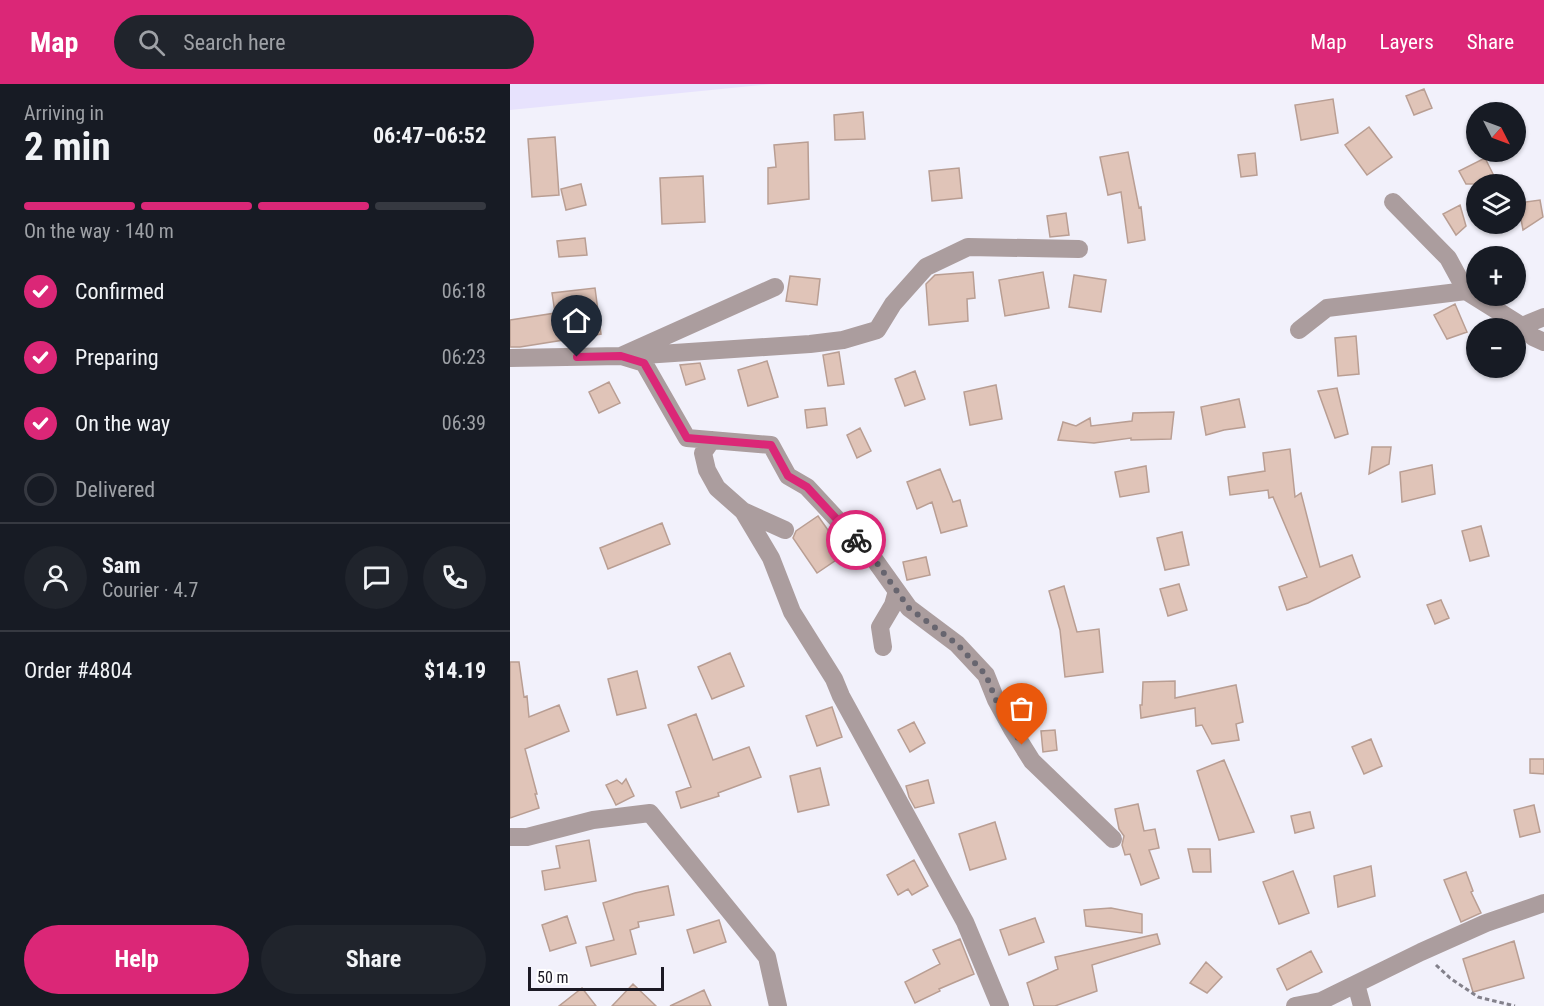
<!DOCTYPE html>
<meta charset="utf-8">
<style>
body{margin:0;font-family:"Roboto Condensed",sans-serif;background:#20242c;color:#f1f3f6;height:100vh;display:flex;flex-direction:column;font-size:22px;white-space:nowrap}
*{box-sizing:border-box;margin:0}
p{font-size:20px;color:#9ea1a6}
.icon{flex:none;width:33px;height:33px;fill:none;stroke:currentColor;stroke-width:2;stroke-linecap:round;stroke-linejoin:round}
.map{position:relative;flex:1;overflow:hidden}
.sheet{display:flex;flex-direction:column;background:#171b24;width:510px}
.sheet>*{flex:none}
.needle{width:39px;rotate:132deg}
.tools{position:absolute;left:956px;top:18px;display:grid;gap:12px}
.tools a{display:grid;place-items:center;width:60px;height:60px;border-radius:50%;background:#171b24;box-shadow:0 2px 4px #0004;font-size:30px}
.scale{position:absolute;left:18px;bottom:15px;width:136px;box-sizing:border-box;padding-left:6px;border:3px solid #1c1a24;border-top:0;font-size:16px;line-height:21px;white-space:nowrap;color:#1c1a24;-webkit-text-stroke:4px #fff;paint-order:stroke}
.pin{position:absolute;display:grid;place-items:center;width:51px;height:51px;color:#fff;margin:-62px -26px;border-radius:50% 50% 50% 0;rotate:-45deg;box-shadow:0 0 6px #0007}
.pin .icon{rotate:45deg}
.courier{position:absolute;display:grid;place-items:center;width:60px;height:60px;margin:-30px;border:4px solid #db2777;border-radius:50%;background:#fff;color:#222;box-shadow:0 2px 8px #0007}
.head em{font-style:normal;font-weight:700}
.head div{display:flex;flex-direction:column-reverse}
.head{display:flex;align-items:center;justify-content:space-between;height:102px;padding:0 24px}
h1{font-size:39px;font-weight:700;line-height:45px}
.bar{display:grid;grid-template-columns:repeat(4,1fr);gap:9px 6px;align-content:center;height:72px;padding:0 24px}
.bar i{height:8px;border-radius:4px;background:#363941}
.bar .current{background:#db2777}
.bar p{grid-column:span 4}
.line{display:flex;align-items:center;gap:15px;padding:0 24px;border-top:2px solid #363941}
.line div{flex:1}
.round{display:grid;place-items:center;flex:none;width:63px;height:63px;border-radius:32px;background:#20242c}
ol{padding:0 24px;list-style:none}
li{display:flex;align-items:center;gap:18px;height:66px}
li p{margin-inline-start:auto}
li .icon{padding:6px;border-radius:50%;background:#db2777;color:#fff;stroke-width:4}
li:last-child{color:#9ea1a6}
li i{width:33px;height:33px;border:3px solid #363941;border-radius:50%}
.button{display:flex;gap:12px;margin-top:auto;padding:12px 24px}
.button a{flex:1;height:69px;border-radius:36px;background:#db2777;color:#fff;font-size:24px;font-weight:700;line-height:69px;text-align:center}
.button a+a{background:#20242c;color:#f1f3f6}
header{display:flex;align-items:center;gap:36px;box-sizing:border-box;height:84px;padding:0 30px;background:#db2777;color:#fff}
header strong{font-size:28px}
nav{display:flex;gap:33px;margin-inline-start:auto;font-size:21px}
.search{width:420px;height:54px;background:#20242c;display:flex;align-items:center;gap:15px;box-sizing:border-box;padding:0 21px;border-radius:33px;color:#9ea1a6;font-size:22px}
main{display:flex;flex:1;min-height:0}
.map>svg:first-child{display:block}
.built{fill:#e7e2fd}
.building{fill:#e0c4b8;stroke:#b99e93;stroke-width:1.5}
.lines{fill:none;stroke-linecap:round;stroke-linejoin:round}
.path{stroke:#83818b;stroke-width:3;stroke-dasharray:4.5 3;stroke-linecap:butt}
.street{stroke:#ab9d9e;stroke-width:18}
.done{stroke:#67656f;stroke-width:6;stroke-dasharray:0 10.8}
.route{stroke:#db2777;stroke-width:8}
</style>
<header>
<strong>Map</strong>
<div class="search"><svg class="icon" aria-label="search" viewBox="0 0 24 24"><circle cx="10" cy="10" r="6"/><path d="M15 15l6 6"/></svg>Search here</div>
<nav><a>Map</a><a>Layers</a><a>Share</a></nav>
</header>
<main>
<section class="sheet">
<div class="head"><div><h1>2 min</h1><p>Arriving in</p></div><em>06:47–06:52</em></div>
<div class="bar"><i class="current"></i><i class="current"></i><i class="current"></i><i></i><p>On the way · 140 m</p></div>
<ol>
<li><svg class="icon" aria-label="check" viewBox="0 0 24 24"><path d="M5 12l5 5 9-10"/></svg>Confirmed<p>06:18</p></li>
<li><svg class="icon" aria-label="check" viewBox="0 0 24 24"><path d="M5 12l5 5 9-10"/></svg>Preparing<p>06:23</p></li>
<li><svg class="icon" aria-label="check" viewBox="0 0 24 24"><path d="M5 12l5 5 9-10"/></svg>On the way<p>06:39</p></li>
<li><i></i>Delivered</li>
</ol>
<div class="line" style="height:108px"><a class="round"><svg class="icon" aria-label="person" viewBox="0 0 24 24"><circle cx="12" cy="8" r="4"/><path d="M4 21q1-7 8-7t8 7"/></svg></a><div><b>Sam</b><p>Courier · 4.7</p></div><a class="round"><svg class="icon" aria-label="chat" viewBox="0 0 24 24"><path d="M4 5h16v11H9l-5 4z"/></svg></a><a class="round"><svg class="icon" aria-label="phone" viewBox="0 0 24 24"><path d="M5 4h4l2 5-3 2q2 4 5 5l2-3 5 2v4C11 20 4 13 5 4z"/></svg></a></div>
<div class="line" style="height:78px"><div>Order #4804</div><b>$14.19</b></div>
<div class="button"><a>Help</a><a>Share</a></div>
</section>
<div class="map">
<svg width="1034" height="922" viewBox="0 0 1034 922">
<rect width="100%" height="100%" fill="#f2f1fb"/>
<path class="built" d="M0,0h262l-262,26z"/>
<path class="building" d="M914,5l8,19 -18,7 -8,-19z
M823,15l5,34 -37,7 -6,-35z
M353,28l2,27 -30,1 -1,-25z
M859,43l23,30 -25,18 -22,-30z
M45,53l4,58 -27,2 -4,-58z
M298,58l1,57 -41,5v-36l8,-1 -2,-22z
M618,68l11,56 2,-1 4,33 -17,3 -7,-51 -13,3 -8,-38z
M745,69l2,22 -16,2 -3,-22z
M975,74l13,26h-32l-7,-13z
M449,84l3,30 -30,3 -3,-30z
M193,92l2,46 -43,2 -2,-46z
M71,100l5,21 -20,5 -5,-21z
M1030,116l3,17 -20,13 -5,-27z
M950,121l6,21 -10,9 -13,-21z
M556,129l3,22 -19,2 -3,-21z
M75,154l2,17 -28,2 -2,-16z
M463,188l2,26 -8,1 1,22 -39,4 -3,-41 9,-9z
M533,188l6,36 -44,8 -6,-36z
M564,191l32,5 -5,32 -32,-5z
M280,192l30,3 -3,26 -31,-4z
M85,204l6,46 -81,13h-10v-27l45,-7 -3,-20z
M945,220l12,28 -20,7 -13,-24z
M846,252l3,38 -21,2 -3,-38z
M329,268l5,32 -16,2 -5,-31z
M257,277l11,36 -30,9 -10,-36z
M190,279l5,16 -19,6 -6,-20z
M405,287l10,28 -20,7 -10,-27z
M99,298l11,21 -21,10 -10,-21z
M486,301l6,34 -32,6 -6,-33z
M827,304l11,46 -13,4 -17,-47z
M729,315l6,28 -21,3 -18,5 -5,-28z
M315,324l2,17 -20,3 -2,-18z
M664,328l-3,27 -40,1v-2l-37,5 -36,-3 5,-18 13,4 14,-8 1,8 41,-5 1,-8z
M350,344l11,23 -14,7 -10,-23z
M862,363h19l-2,17 -20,10z
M780,365l5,48 6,-4 19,74 32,-12 8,22 -52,26 -21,7 -8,-23 28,-10 -34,-80 -4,1 -1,-8 -38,5 -2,-18 37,-6 -2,-18z
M922,381l3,29 -33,8 -2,-30z
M636,382l3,26 -29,5 -5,-25z
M430,385l13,33 7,-2 7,26 -26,7 -9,-31 -15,7 -10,-27z
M308,432l27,38 -28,19 -24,-35 3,-7z
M152,439l8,21 -62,25 -8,-21z
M971,442l8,30 -19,5 -8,-30z
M672,448l7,33 -24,5 -8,-32z
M416,473l4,18 -23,5 -4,-18z
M669,500l8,26 -19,6 -8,-27z
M554,502l13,46 22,-3 4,43 -38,5 -5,-47 -11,-39z
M931,516l8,18 -14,6 -8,-19z
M220,569l14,33 -32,13 -14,-32z
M0,578h9l5,35 3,-1 2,21 30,-12 10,26 -44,18 12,45h-2l4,14 -29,10z
M127,587l9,37 -29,7 -9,-36z
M665,597v17l61,-13 7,37 -7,2 3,16 -27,4 -10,-19 -6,1 -1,-18 -54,10 -1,-13h2l1,-23z
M322,623l10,30 -25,9 -11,-30z
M186,630l17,46 36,-13 12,30 -43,16 1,3 -38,12 -5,-16 15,-5 -23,-62z
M404,638l11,21 -15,9 -12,-22z
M545,646l2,20 -14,2 -2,-21z
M861,655l11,27 -18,8 -12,-27z
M1020,675h14v15l-14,-1z
M714,676l30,72 -35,8 -22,-69z
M310,684l9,37 -31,7 -8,-36z
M116,695l8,17 -18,9 -10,-20 11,-5 5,4z
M418,696l6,23 -19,5 -6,-11 -3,-11z
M628,720l6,27 11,-2 4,19 -10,2 10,28 -18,7 -11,-31 -5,1 -3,-10 2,-9 -5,-7 -4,-20z
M1024,721l6,27 -20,5 -6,-27z
M800,728l4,16 -19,5 -4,-17z
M485,738l11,37 -36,11 -11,-36z
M79,756l7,41 -51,9 -3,-19 18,-3 -4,-22z
M678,765h22l1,23h-18z
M404,776l14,26 -16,9 -4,-6 -10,6 -11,-20z
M861,782l4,30 -37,11 -4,-31z
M783,787l16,42 -30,11 -16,-42z
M956,788l7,19 -2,1 10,21 -20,9 -17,-42z
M158,802l6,29 -36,7 1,5 -9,3 6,24 -45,12 -5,-19 28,-7 -11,-37 32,-10z
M601,824l31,6v19l-56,-7 -2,-16z
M57,832l9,27 -26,8 -8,-26z
M525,834l9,24 -35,13 -9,-25z
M209,836l7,22 -32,11 -7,-23z
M647,850l3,10 -68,21 5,26 -42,15h-21l-7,-23 31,-14 -3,-12z
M450,855l14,35 -35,15 1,2 -25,12 -10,-21 35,-18 -7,-14z
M1004,857l10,37 -51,14 -10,-33z
M801,867l11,21 -35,18 -10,-21z
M696,878l16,15 -15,16 -17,-10z
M123,900l23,22h-44z
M72,904l14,18h-37z
M194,906l7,16h-41z"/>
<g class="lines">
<path class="path" d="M926,881l14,13 28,19 37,9"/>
<path class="street" d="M883,118l55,56 18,33 56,35 11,11 11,5
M1012,242l22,-9
M789,246l28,-22 139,-17
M111,272l23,7 43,75 84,7 17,31 19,11 67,72 35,49 48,36 29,31 10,25 16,29 20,32 81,78
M119,272l181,-12 33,-4 34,-10 16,-26 33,-37 42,-20 111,2
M0,274l111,-2 154,-69
M202,356l-9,13 4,17 10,18 26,23 28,47 21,54 42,67 7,17 124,226 35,84
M233,427l42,19
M373,563l-3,-20 13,-22 4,-14
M0,753h17l66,-17 57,-7 117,144 11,49
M846,900l6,22
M785,922l26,-5 100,-49 65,-29 58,-20"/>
</g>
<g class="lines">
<path class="done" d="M346,456l18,19 35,49 48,36 29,31 10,25 26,45"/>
<path class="route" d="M67,273l44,-1 23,7 43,75 84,7 17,31 19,11 49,53"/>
</g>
</svg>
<div class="tools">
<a><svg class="needle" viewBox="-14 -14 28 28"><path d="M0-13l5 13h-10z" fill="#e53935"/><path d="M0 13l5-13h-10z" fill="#9ea1a6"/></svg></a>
<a><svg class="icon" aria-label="layers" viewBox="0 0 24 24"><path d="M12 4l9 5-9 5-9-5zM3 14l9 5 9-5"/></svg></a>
<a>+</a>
<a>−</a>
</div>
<div class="scale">50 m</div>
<div class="pin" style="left:512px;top:661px;background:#ea580c"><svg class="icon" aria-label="bag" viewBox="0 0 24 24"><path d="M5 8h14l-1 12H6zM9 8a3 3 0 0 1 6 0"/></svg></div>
<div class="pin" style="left:67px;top:273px;background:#1f2937"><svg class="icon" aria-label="home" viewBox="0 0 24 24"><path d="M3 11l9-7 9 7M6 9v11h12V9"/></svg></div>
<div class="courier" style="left:346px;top:456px"><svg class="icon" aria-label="bike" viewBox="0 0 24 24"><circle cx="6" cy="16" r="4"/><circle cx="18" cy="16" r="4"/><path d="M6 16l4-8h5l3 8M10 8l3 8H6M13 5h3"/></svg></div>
</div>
</main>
